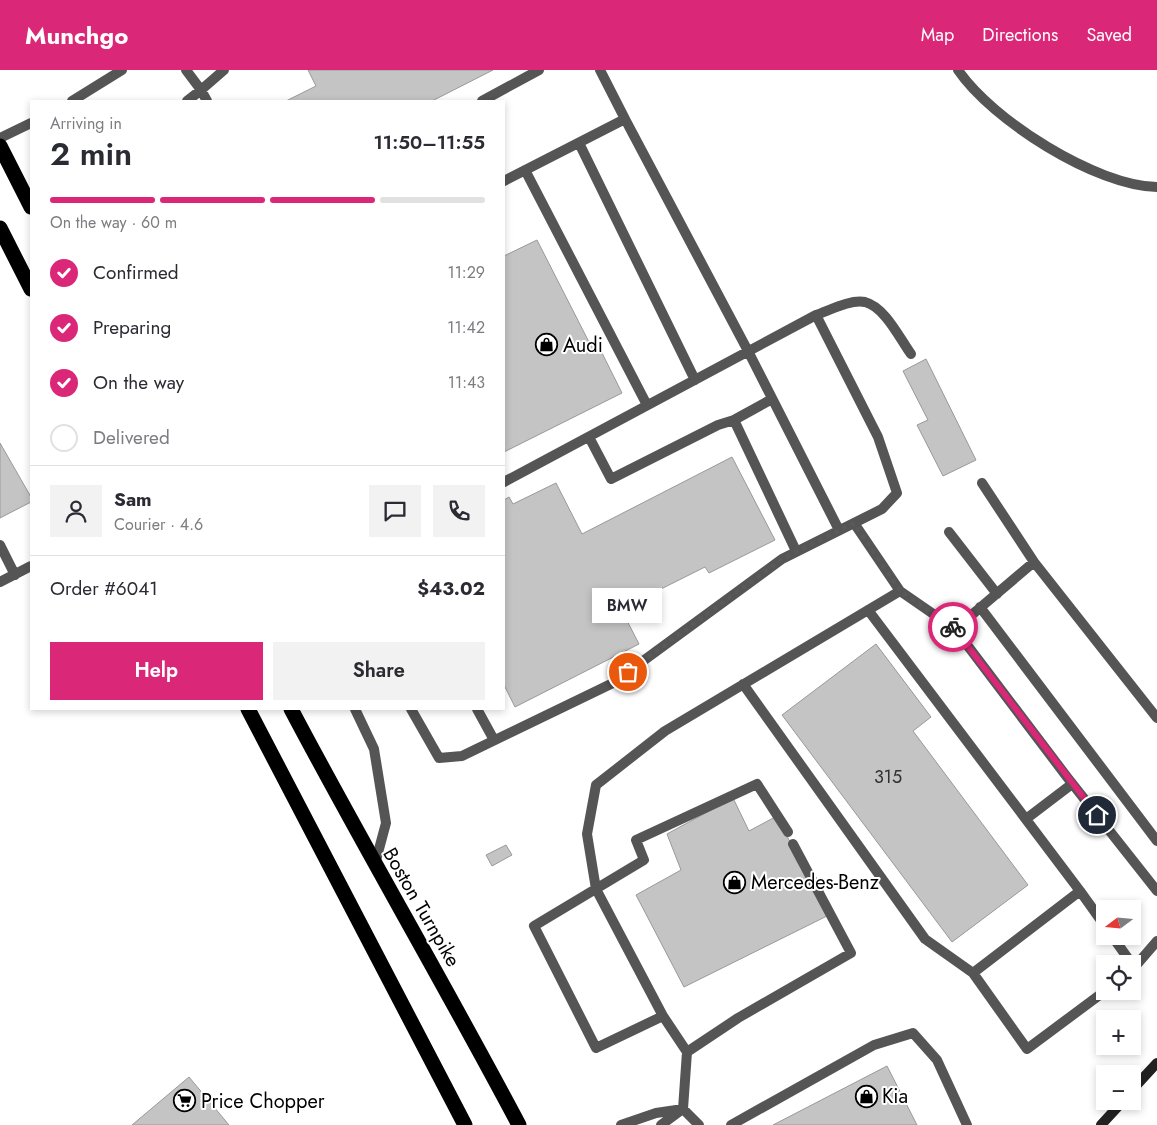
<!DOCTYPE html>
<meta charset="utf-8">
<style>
body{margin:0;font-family:Jost,sans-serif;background:#f2f2f3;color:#2b2b33;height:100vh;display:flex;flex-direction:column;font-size:19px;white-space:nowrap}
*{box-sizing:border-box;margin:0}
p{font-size:16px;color:#7c7c81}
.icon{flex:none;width:28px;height:28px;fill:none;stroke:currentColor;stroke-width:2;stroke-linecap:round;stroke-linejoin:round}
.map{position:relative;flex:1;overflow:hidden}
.sheet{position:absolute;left:30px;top:30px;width:475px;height:610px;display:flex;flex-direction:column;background:#fff;border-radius:0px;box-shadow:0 2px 8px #0003}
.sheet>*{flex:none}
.needle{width:32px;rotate:254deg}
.buttons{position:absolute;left:1096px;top:830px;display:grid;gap:10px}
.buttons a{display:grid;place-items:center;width:45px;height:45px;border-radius:0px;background:#fff;box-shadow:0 2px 8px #0003;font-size:25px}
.pin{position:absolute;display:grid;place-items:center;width:42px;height:42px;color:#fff;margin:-21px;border:2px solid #fff;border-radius:50%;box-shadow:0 1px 5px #0007}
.courier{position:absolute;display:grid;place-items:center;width:50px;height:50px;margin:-25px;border:4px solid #db2777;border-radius:50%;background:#fff;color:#222;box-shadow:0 1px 6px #0007}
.bubble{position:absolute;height:35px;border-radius:0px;background:#fff;box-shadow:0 2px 8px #0003;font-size:16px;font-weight:600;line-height:35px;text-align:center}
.overview em{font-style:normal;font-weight:600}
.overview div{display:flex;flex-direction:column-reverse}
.overview{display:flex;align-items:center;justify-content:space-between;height:85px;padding:0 20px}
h1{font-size:32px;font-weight:600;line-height:38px}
.bar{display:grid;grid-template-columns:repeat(4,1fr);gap:8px 5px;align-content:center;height:60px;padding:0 20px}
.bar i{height:6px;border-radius:4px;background:#e1e1e2}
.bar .current{background:#db2777}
.bar p{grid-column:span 4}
.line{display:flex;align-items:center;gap:12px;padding:0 20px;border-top:1px solid #e1e1e2}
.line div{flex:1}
.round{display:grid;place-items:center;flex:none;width:52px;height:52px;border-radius:0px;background:#f2f2f3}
ol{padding:0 20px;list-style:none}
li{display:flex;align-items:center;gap:15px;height:55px}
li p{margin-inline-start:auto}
li .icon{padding:5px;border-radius:50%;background:#db2777;color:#fff;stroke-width:4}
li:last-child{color:#7c7c81}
li i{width:28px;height:28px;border:2px solid #e1e1e2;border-radius:50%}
.cta{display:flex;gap:10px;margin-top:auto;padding:10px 20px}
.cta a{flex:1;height:58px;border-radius:0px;background:#db2777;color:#fff;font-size:20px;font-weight:600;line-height:58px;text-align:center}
.cta a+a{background:#f2f2f3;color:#2b2b33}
header{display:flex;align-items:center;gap:30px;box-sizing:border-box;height:70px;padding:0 25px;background:#db2777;color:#fff}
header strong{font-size:24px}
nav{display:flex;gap:28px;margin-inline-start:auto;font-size:18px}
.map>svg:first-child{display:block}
.building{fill:#c4c4c4;stroke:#999}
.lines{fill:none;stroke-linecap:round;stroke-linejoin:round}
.lane{stroke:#555;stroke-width:10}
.street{stroke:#555;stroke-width:10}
.secondary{stroke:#222;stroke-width:10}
.highway{stroke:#000;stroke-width:15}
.done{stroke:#595959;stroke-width:5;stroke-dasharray:0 9}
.route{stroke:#db2777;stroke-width:6}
.labels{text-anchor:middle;stroke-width:4;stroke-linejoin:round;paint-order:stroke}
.number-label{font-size:18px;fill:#313131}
.poi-label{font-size:20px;fill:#000;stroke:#fff;text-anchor:start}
.street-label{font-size:20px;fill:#000;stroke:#fff}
</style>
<header>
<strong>Munchgo</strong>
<nav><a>Map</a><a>Directions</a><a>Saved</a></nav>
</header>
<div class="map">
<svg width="1157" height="1055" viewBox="0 0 1157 1055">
<rect width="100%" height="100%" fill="#fff"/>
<path class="building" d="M308,0h185l-61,31h-146l30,-15z
M537,170l54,106 6,-3 25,50 -118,59v-196z
M926,289l50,101 -33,16 -26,-51 11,-5 -25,-49z
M0,373l31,54v5l-31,16z
M732,387l43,83 -66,33 -4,-6 -84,42 18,35 -124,63 -11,-22v-185l5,-3 4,7 43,-21 26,51z
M876,574l55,73 -18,14 115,154 -76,57 -170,-227z
M733,728l16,33 28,-15 50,100 -143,71 -48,-92 45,-25 -14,-36z
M506,775l6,10 -20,11 -6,-11z
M887,996l30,59h-144z
M189,1007l40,48h-97z"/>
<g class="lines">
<path class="lane" d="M186,0l15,20 23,-20
M187,31l14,-11 6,11
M482,31l57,-31
M625,49l123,232 91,179
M579,73l116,237
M525,100l122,235
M504,111l121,-62 -25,-49
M816,245c14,-5 35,-16 49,-13 20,5 35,37 46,52
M734,350l38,-21
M589,367l22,42 107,-54 16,-5 62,131
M982,413l52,79
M949,462l48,62
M0,475l15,30
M0,512l31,-16
M900,521l55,38 112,148 90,114
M980,537l177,234
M868,540l212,281 -107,82 54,76 78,-58
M955,559l79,-67 123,156
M743,614l182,255 48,34
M355,639l19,40 12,74 -11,41
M411,639l28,49 23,-2 151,-73 169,-124 100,-50 15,-16 -19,-56 -62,-122 -312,167
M477,639l17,31
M1026,749l46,-35
M1080,821l25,35
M1112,866l20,28
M1132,900l25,-29
M663,946l-67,-127 -9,-55 9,-49 69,-54 235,-140 -46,-68
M687,982l-24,-36 -67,32 -62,-122 110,-66 -8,-20 121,-56 31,48
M621,1055l35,-12 27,-4
M661,1055l19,-14
M699,1055l-16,-16 4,-57 51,-34 113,-65 -58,-109
M731,1055l143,-80 39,-12 24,27 30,65"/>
<path class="street" d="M958,0c34,50 138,116 199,117
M72,31l50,-31
M0,68l31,-15"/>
<path class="secondary" d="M1132,1020l25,-27
M1101,1055l22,-24"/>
<path class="highway" d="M0,76l31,61
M0,158l31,61
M248,639l217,416
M291,639c74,140 154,276 228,416"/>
</g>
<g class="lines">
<path class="done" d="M628,602l154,-113 72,-36 46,68 53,36"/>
<path class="route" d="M953,557l144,188"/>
</g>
<defs>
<symbol id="shop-ring" viewBox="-11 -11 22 22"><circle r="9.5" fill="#fff" stroke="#000" stroke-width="1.5"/><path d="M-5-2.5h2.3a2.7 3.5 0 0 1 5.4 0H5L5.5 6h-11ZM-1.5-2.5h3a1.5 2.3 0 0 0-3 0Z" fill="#000"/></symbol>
<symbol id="supermarket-ring" viewBox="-11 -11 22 22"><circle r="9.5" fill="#fff" stroke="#000" stroke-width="1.5"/><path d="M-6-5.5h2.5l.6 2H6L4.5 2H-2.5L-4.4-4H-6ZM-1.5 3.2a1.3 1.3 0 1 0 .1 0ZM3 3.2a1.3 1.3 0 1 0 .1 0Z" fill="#000"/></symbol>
</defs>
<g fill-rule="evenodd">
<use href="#shop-ring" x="534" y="262" width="25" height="25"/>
<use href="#shop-ring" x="722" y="800" width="25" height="25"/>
<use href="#shop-ring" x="854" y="1014" width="25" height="25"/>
<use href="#supermarket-ring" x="172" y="1018" width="25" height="25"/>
</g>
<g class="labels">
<g class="number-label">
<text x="888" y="713">315</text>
</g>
<g class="poi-label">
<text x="563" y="282">Audi</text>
<text x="751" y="819">Mercedes-Benz</text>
<text x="882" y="1033">Kia</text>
<text x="201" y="1038">Price Chopper</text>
</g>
<g class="street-label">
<text transform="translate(422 837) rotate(60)" y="7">Boston Turnpike</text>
</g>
</g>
</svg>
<div class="buttons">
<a><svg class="needle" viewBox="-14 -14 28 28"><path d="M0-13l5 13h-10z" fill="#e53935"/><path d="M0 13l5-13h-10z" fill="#7c7c81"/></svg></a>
<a><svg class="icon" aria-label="locate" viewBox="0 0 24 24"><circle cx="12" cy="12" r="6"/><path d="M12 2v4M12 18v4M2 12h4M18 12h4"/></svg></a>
<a>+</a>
<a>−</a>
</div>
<div class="pin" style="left:628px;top:602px;background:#ea580c"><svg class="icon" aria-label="bag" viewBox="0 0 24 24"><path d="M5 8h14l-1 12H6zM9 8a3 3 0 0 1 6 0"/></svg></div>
<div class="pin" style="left:1097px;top:745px;background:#1f2937"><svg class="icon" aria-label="home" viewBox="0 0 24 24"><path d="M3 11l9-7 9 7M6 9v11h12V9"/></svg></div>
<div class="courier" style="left:953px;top:557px"><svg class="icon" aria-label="bike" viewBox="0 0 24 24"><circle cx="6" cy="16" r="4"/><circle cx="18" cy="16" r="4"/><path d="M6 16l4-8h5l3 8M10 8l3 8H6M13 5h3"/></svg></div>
<div class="bubble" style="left:592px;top:518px;width:70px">BMW</div>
<section class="sheet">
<div class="overview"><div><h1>2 min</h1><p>Arriving in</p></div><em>11:50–11:55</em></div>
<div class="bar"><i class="current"></i><i class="current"></i><i class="current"></i><i></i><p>On the way · 60 m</p></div>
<ol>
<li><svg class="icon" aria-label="check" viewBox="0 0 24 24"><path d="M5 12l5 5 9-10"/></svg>Confirmed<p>11:29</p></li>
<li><svg class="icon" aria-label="check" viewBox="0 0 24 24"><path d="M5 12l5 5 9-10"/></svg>Preparing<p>11:42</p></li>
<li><svg class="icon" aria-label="check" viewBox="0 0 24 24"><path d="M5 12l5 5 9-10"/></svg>On the way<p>11:43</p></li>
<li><i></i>Delivered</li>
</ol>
<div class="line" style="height:90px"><a class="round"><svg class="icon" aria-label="person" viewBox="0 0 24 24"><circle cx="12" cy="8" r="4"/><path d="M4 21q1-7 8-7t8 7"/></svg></a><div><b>Sam</b><p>Courier · 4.6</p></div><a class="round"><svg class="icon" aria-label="chat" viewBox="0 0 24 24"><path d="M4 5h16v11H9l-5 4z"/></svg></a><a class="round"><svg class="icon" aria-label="phone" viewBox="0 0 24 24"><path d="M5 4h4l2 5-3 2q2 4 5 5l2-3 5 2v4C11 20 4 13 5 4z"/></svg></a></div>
<div class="line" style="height:65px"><div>Order #6041</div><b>$43.02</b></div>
<div class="cta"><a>Help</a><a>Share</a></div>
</section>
</div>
